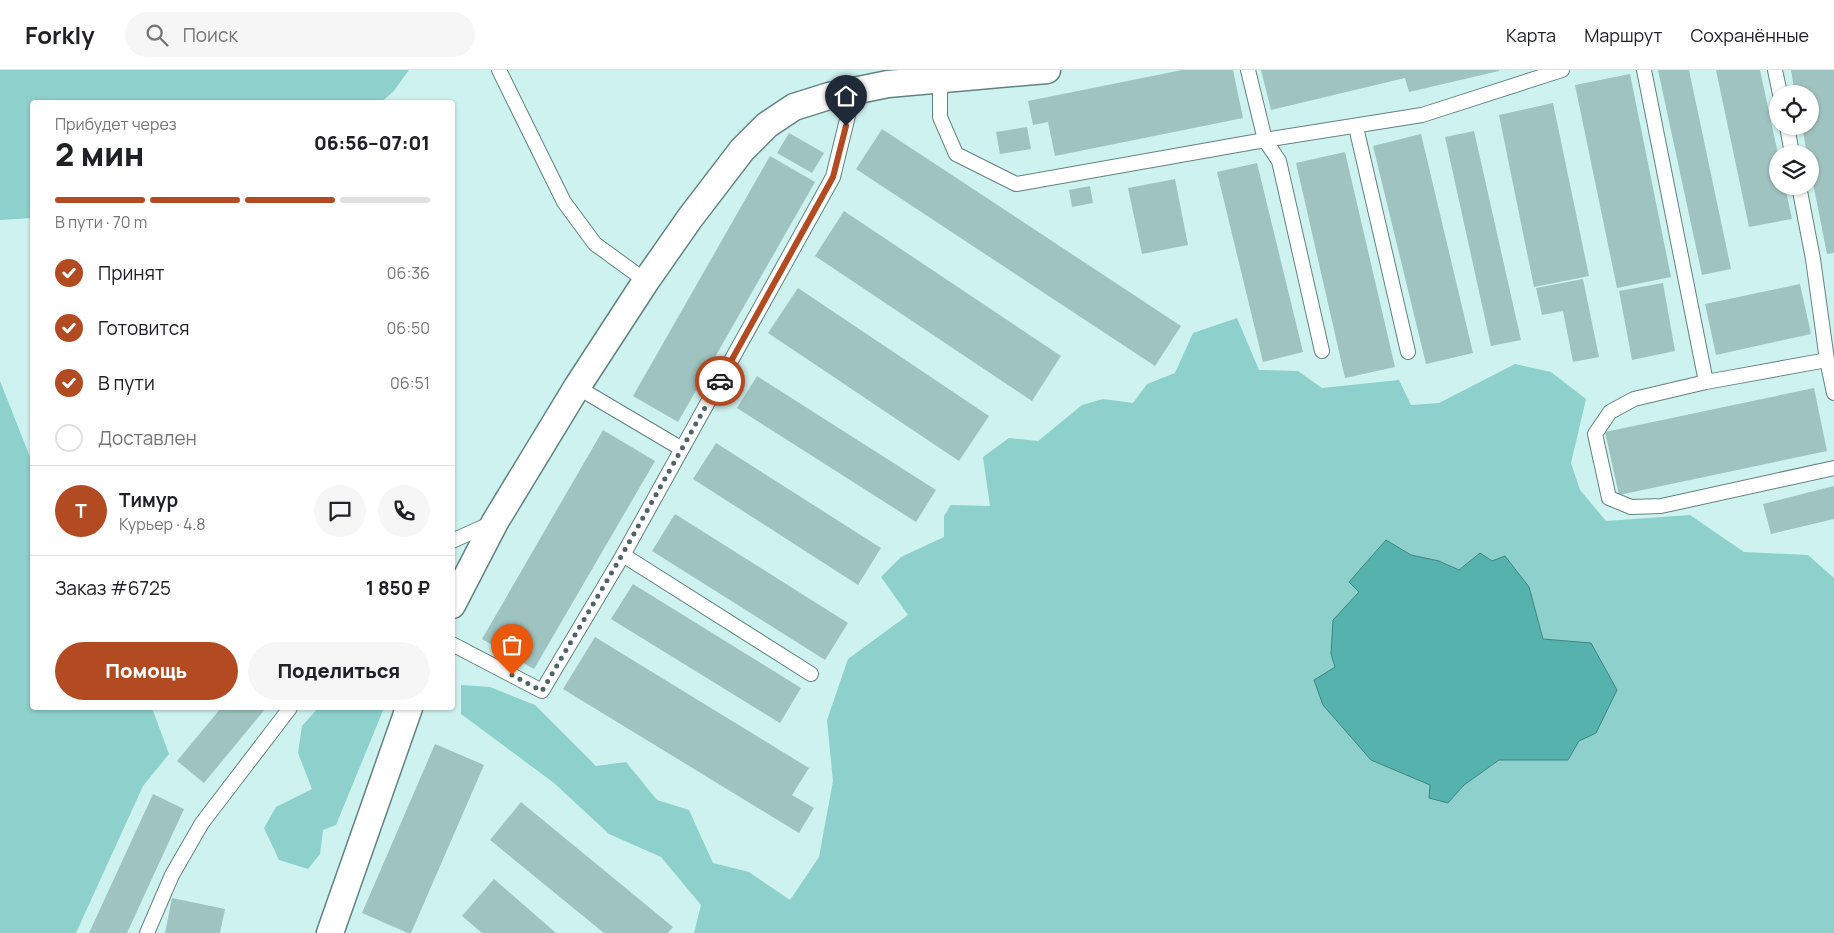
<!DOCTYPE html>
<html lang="ru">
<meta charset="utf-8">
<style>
body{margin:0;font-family:Manrope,sans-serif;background:#f6f6f6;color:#202124;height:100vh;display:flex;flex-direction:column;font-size:19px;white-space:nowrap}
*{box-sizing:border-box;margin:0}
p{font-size:16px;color:#757577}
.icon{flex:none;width:28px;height:28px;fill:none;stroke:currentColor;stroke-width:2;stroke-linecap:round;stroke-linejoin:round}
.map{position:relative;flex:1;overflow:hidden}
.details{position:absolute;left:30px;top:30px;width:425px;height:610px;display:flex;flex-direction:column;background:#fff;border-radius:5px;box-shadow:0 1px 4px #0004}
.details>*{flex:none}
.fabs{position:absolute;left:1769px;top:15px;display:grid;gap:10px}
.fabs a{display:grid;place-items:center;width:50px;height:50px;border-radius:50%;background:#fff;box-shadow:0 1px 4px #0004;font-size:25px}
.pin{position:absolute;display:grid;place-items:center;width:42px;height:42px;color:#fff;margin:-51px -21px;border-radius:50% 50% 50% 0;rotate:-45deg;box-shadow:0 0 5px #0007}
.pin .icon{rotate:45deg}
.courier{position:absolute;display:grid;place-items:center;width:50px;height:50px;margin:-25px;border:4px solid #b24b22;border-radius:50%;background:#fff;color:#222;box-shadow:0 1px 6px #0007}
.overview em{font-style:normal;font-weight:800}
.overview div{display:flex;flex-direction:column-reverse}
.overview{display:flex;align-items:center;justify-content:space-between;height:85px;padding:0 25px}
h1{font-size:32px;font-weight:800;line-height:38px}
.bar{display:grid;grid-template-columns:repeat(4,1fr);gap:8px 5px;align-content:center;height:60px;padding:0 25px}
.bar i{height:6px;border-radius:4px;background:#e0e0e0}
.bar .on{background:#b24b22}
.bar p{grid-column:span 4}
.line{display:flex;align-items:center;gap:12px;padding:0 25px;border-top:1px solid #e0e0e0}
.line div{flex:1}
.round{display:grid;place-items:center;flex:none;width:52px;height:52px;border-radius:26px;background:#f6f6f6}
ol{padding:0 25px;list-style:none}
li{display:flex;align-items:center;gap:15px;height:55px}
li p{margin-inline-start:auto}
li .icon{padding:5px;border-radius:50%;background:#b24b22;color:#fff;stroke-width:4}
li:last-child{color:#757577}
li i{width:28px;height:28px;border:2px solid #e0e0e0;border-radius:50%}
.primary-button{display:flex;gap:10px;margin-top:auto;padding:10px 25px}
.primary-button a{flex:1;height:58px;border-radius:30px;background:#b24b22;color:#fff;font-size:20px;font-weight:800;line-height:58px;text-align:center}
.primary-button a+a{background:#f6f6f6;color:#202124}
header{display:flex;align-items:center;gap:30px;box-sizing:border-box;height:70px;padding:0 25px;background:#fff;border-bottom:1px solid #e0e0e0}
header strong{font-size:24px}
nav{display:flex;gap:28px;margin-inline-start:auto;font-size:18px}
.search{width:350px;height:45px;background:#f6f6f6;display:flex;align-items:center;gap:12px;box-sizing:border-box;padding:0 18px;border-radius:28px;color:#757577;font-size:19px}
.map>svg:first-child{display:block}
.green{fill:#8dd0cc;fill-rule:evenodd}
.water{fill:#55b2ad;stroke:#3f8480}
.building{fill:#9fc3c0}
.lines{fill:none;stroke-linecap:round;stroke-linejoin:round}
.lane-casing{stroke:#618381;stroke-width:16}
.street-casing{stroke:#618381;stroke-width:29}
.lane{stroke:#fff;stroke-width:14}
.street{stroke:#fff;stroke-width:26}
.done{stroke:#4f6563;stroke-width:5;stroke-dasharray:0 9}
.route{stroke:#b24b22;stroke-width:6}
</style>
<header>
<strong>Forkly</strong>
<div class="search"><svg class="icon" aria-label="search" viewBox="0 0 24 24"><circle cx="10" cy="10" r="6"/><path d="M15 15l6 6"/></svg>Поиск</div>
<nav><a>Карта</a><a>Маршрут</a><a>Сохранённые</a></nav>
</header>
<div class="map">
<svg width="1834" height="863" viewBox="0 0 1834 863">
<rect width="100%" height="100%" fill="#cef2ef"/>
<path class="green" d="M0,0h409l-16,22 -12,10h-349v116l-32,2z
M1237,248l22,52 39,1 24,17 77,-8 12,25 28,-2 76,-39 36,8 35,27 -15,64 9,27 26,31 84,-6 54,37 64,3 26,23v355h-1140l7,-28 -40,-48 -52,-23 -55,-51 -93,-69v-29l29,2 45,18 61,61 30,-4 31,38 32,10 24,53 36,9 41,28 29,-43 14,-76 -6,-61 21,-61 60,-44 -27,-38 20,-20 43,-20v-21l7,-11 39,1 -7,-49 26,-19 29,3 44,-36 21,-6 30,4 14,-19 28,-11 18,-40zM1386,470l25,15 28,6 20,9 21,-17 49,34 14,52 48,4 5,90 -17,8 -11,19h-69l-35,25 -16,18 -18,-18 -59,-25 -57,-79 21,-14 -2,-47 26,-28 -10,-10z
M0,311l32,81v246h120l17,46 -26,32 -67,147h-76z
M318,638h66l-48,117 -13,5 -3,24 -12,15 -29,-9 -15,-32 12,-21 36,-18 -14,-36 4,-27z"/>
<path class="water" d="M1386,470l25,15 28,6 20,9 21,-17 12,8 13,-5 24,31 14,52 48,4 26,47 -21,43 -17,8 -11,19h-69l-35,25 -16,18 -19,-5 1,-13 -59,-25 -48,-55 -9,-25 21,-13 -4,-13 2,-34 26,-28 -10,-10z"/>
<path class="building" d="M1182,0h51l10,48 -188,38 -7,-34 -15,3 -5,-24z
M1261,0h238v1l-90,21 -4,-14 -134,32z
M1658,0h31l42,199 -29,6z
M1716,0h44l18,84v32h7l7,33 -43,8z
M1791,0h43v183l-7,1 -17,-86v-14h-3l-5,-28h8v-32h-15z
M1630,4l41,203 -54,11 -42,-203z
M1553,33l36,173 -55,11 -35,-172z
M1027,57l4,22 -31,5 -4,-22z
M882,59l299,197 -26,40 -299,-197z
M1474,61l47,209 -30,6 -46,-209z
M789,63l35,20 -12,20 -35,-20z
M1421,64l52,219 -47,11 -53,-218z
M1345,82l50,215 -50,11 -49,-215z
M770,86l45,26 -137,240 -45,-26z
M1257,93l46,189 -40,10 -46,-190z
M1175,109l13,66 -46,9 -14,-66z
M1090,116l3,17 -21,4 -3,-17z
M844,141l217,145 -29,45 -217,-145z
M1583,209l16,78 -26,5 -10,-51 -21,4 -6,-27z
M1663,213l12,68 -43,9 -13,-69z
M1800,214l11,50 -95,21 -11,-51z
M798,218l191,128 -30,45 -191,-128z
M757,306l179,114 -20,32 -179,-114z
M1814,318l13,63 -208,44 -14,-63z
M603,360l52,31 -121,208 -52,-30z
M716,373l165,105 -23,37 -165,-106z
M1834,416v33l-63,15 -8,-30z
M675,444l173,109 -23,37 -173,-109z
M633,514l168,104 -21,35 -169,-104z
M595,567l214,131 -17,27 22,13 -15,25 -236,-144z
M221,638h45l-62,75 -27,-22z
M435,674l49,21 -73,168h-3l-46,-20z
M153,724l31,15 -57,124h-38z
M521,732l152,125 -5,6h-64l-114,-93z
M494,809l62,54h-74l-20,-17z
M172,828l53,11 -5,24h-55z"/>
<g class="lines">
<defs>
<path id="lane" d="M499,0l65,132 31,42 51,37
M1248,0l17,70 14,21 43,190
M1644,0l62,312
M1775,0l5,24
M940,9v38l16,37 60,30 249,-44 157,-25 140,-45
M1787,56l5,28
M1356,57l52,225
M1799,116l14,73 14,101
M577,317l105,62
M1834,323l-7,-33 -121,22 -72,17 -24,13 -15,22 14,64 22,9 30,-1 173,-38
M452,471l40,-18
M623,485l188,119
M452,574l90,47 81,-136 210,-378 21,-86
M147,863l25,-58 30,-52 88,-115"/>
<path id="street" d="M452,535l43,-83 82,-135 69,-106 44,-63 52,-68 25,-25 27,-18 35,-11 59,-12 159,-14
M330,863l79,-225"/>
</defs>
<use href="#lane" class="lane-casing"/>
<use href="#street" class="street-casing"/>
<use href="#lane" class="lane"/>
<use href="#street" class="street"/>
</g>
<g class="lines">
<path class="done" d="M512,605l30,16 80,-136 98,-174"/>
<path class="route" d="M720,311l113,-204 13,-51"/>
</g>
</svg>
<div class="fabs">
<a><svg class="icon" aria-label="locate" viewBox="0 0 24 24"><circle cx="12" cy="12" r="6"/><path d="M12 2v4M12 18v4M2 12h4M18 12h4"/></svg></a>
<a><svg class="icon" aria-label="layers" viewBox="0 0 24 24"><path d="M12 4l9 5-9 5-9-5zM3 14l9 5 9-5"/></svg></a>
</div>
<div class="pin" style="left:512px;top:605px;background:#ea580c"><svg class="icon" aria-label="bag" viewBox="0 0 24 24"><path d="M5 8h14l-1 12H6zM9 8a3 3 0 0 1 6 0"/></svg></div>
<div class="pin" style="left:846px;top:56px;background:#1f2937"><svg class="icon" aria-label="home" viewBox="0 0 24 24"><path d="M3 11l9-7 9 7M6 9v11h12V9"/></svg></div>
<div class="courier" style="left:720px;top:311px"><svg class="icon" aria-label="car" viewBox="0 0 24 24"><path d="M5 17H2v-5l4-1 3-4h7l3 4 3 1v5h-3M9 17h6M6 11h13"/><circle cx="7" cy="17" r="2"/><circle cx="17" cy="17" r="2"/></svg></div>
<section class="details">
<div class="overview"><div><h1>2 мин</h1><p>Прибудет через</p></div><em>06:56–07:01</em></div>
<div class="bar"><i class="on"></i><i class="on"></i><i class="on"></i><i></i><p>В пути · 70 m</p></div>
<ol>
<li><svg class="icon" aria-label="check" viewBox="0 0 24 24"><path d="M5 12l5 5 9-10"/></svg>Принят<p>06:36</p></li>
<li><svg class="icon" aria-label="check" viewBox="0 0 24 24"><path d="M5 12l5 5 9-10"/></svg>Готовится<p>06:50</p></li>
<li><svg class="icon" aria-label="check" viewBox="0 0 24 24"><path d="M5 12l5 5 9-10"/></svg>В пути<p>06:51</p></li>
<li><i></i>Доставлен</li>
</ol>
<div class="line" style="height:90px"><b class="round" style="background:#b24b22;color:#fff">Т</b><div><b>Тимур</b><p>Курьер · 4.8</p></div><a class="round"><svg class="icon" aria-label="chat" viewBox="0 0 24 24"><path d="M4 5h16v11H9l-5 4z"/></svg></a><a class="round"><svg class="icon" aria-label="phone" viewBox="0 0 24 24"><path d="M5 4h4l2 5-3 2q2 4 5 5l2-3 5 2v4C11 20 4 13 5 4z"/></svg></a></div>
<div class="line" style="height:65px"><div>Заказ #6725</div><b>1 850 ₽</b></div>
<div class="primary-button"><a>Помощь</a><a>Поделиться</a></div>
</section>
</div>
